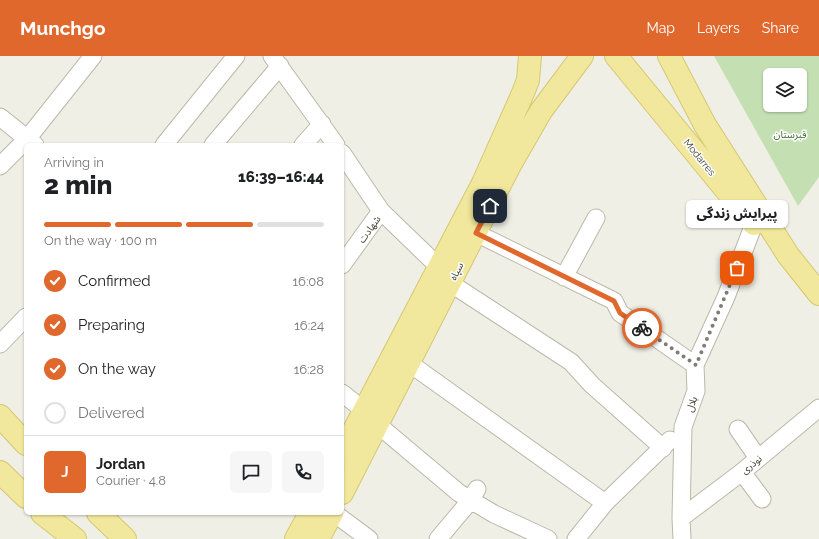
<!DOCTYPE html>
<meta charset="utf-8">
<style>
body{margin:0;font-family:Raleway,"Noto Sans Arabic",sans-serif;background:#f6f6f6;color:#202124;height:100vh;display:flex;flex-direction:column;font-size:15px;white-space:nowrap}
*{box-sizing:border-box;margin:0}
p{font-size:13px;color:#757577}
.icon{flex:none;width:22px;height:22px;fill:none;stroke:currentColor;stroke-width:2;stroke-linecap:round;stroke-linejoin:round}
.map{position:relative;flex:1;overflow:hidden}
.sheet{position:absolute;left:24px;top:87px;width:320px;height:372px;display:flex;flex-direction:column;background:#fff;border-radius:6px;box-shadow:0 1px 3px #0004}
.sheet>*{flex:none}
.fabs{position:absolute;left:763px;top:12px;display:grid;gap:8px}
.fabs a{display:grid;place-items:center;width:44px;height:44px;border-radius:6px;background:#fff;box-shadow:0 1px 3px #0004;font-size:20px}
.pin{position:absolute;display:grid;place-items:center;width:34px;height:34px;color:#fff;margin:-17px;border-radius:8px;box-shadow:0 2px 6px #0006}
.courier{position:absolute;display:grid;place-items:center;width:40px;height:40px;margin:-20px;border:3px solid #e0682d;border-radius:50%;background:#fff;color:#222;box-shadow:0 1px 5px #0007}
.bubble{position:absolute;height:28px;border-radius:6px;background:#fff;box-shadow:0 1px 3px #0004;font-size:13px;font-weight:800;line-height:28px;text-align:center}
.headline em{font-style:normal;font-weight:800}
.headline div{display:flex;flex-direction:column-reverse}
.headline{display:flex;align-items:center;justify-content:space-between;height:68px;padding:0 20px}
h1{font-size:26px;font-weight:800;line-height:30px}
.bar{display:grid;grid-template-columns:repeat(4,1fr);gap:6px 4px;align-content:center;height:48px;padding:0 20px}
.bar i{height:5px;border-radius:3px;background:#e0e0e0}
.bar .on{background:#e0682d}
.bar p{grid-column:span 4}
.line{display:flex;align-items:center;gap:10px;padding:0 20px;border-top:1px solid #e0e0e0}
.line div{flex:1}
.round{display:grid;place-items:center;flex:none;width:42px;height:42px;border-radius:6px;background:#f6f6f6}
ol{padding:0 20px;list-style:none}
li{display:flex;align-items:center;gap:12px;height:44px}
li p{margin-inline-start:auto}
li .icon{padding:4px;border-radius:50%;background:#e0682d;color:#fff;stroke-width:4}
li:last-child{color:#757577}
li i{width:22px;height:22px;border:2px solid #e0e0e0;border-radius:50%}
header{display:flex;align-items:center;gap:24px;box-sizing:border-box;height:56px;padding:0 20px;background:#e0682d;color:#fff}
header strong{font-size:19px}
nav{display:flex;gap:22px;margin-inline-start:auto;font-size:14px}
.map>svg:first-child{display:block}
.green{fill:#c4e0b3;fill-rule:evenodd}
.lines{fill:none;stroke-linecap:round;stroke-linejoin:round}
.minor-casing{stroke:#bbb8a9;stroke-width:19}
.major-casing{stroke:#d4c870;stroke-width:24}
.minor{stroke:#fff;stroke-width:17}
.major{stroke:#f2e89d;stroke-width:22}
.done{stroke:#7f7d74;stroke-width:4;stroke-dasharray:0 7.2}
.route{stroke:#e0682d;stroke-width:5}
.labels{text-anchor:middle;stroke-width:3;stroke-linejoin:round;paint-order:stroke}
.park-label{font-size:10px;fill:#3d6c31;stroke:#fff}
.street-label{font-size:10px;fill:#424036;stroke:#fff}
</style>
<header>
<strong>Munchgo</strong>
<nav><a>Map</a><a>Layers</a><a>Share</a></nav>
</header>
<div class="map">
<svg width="819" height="483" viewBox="0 0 819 483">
<rect width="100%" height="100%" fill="#f0efe6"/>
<path class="green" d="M714,0h105v121l-21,29zM770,19h30v30h-30z"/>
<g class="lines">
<defs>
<path id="minor" d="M272,0l64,89
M0,61l35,28
M164,89l72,-89
M213,89l67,-79
M303,89l19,-21
M342,97l39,58 59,57
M0,110l27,-27 66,-83
M476,177l138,68 6,12 75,52
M342,209l39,-54
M564,221l32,-59
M450,227l121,79 21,23 71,63
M0,288l26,-27
M409,307l196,140
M342,337l23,18
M377,368l82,69 35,21 54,25
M738,373l20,29
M742,416l20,27
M334,457l35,26
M681,462l61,-46 77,-64
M438,483l32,-38 7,-12
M576,483l29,-36 65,-63
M682,483l-1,-21 2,-91 13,-36 -1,-26 31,-68 28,-73"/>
<path id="major" d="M616,0l138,168
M669,0l36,69 83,130 31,39
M0,360l26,28
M342,397l141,-270 40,-90 5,-13 2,-24
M0,416l26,25
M342,437l168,-328 31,-54 41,-55
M42,457l33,26
M98,457l27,26
M296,483l14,-26
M318,483l14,-26"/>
</defs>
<use href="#minor" class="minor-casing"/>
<use href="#major" class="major-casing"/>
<use href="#minor" class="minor"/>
<use href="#major" class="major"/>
</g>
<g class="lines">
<path class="done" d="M642,272l54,37 41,-97"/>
<path class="route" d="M490,150l-14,27 138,68 6,12 22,15"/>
</g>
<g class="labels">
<g class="park-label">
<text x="790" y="82">قبرستان</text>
</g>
<g class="street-label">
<text transform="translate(700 101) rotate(51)" y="4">Modarres</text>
<text transform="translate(369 173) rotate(-54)" y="4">شهادت</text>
<text transform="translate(456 215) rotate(-63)" y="4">سپاه</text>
<text transform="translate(691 348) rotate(-71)" y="4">بلال</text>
<text transform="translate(751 408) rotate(-39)" y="4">نوذری</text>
</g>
</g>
</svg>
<div class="fabs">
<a><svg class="icon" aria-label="layers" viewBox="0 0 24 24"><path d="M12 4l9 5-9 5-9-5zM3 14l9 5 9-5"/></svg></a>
</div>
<div class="pin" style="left:737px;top:212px;background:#ea580c"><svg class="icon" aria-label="bag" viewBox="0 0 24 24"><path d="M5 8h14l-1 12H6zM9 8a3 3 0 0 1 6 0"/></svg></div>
<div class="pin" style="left:490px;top:150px;background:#1f2937"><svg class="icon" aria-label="home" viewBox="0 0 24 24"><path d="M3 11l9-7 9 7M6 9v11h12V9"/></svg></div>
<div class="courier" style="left:642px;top:272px"><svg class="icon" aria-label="bike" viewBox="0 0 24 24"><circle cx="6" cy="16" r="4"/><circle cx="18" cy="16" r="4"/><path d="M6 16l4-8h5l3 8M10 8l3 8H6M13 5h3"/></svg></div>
<div class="bubble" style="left:686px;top:144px;width:102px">پیرایش زندگی</div>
<section class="sheet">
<div class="headline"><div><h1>2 min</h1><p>Arriving in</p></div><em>16:39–16:44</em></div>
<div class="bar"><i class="on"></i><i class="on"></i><i class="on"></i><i></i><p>On the way · 100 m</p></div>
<ol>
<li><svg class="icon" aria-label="check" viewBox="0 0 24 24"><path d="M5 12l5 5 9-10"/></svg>Confirmed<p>16:08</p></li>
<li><svg class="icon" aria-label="check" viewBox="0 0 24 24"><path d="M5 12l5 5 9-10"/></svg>Preparing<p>16:24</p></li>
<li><svg class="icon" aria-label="check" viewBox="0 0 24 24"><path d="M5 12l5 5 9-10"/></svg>On the way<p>16:28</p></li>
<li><i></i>Delivered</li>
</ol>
<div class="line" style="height:72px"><b class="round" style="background:#e0682d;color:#fff">J</b><div><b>Jordan</b><p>Courier · 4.8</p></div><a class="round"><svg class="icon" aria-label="chat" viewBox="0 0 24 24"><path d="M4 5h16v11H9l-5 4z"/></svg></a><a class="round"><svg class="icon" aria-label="phone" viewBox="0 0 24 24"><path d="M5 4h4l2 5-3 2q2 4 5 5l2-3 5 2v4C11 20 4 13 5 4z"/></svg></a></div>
</section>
</div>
